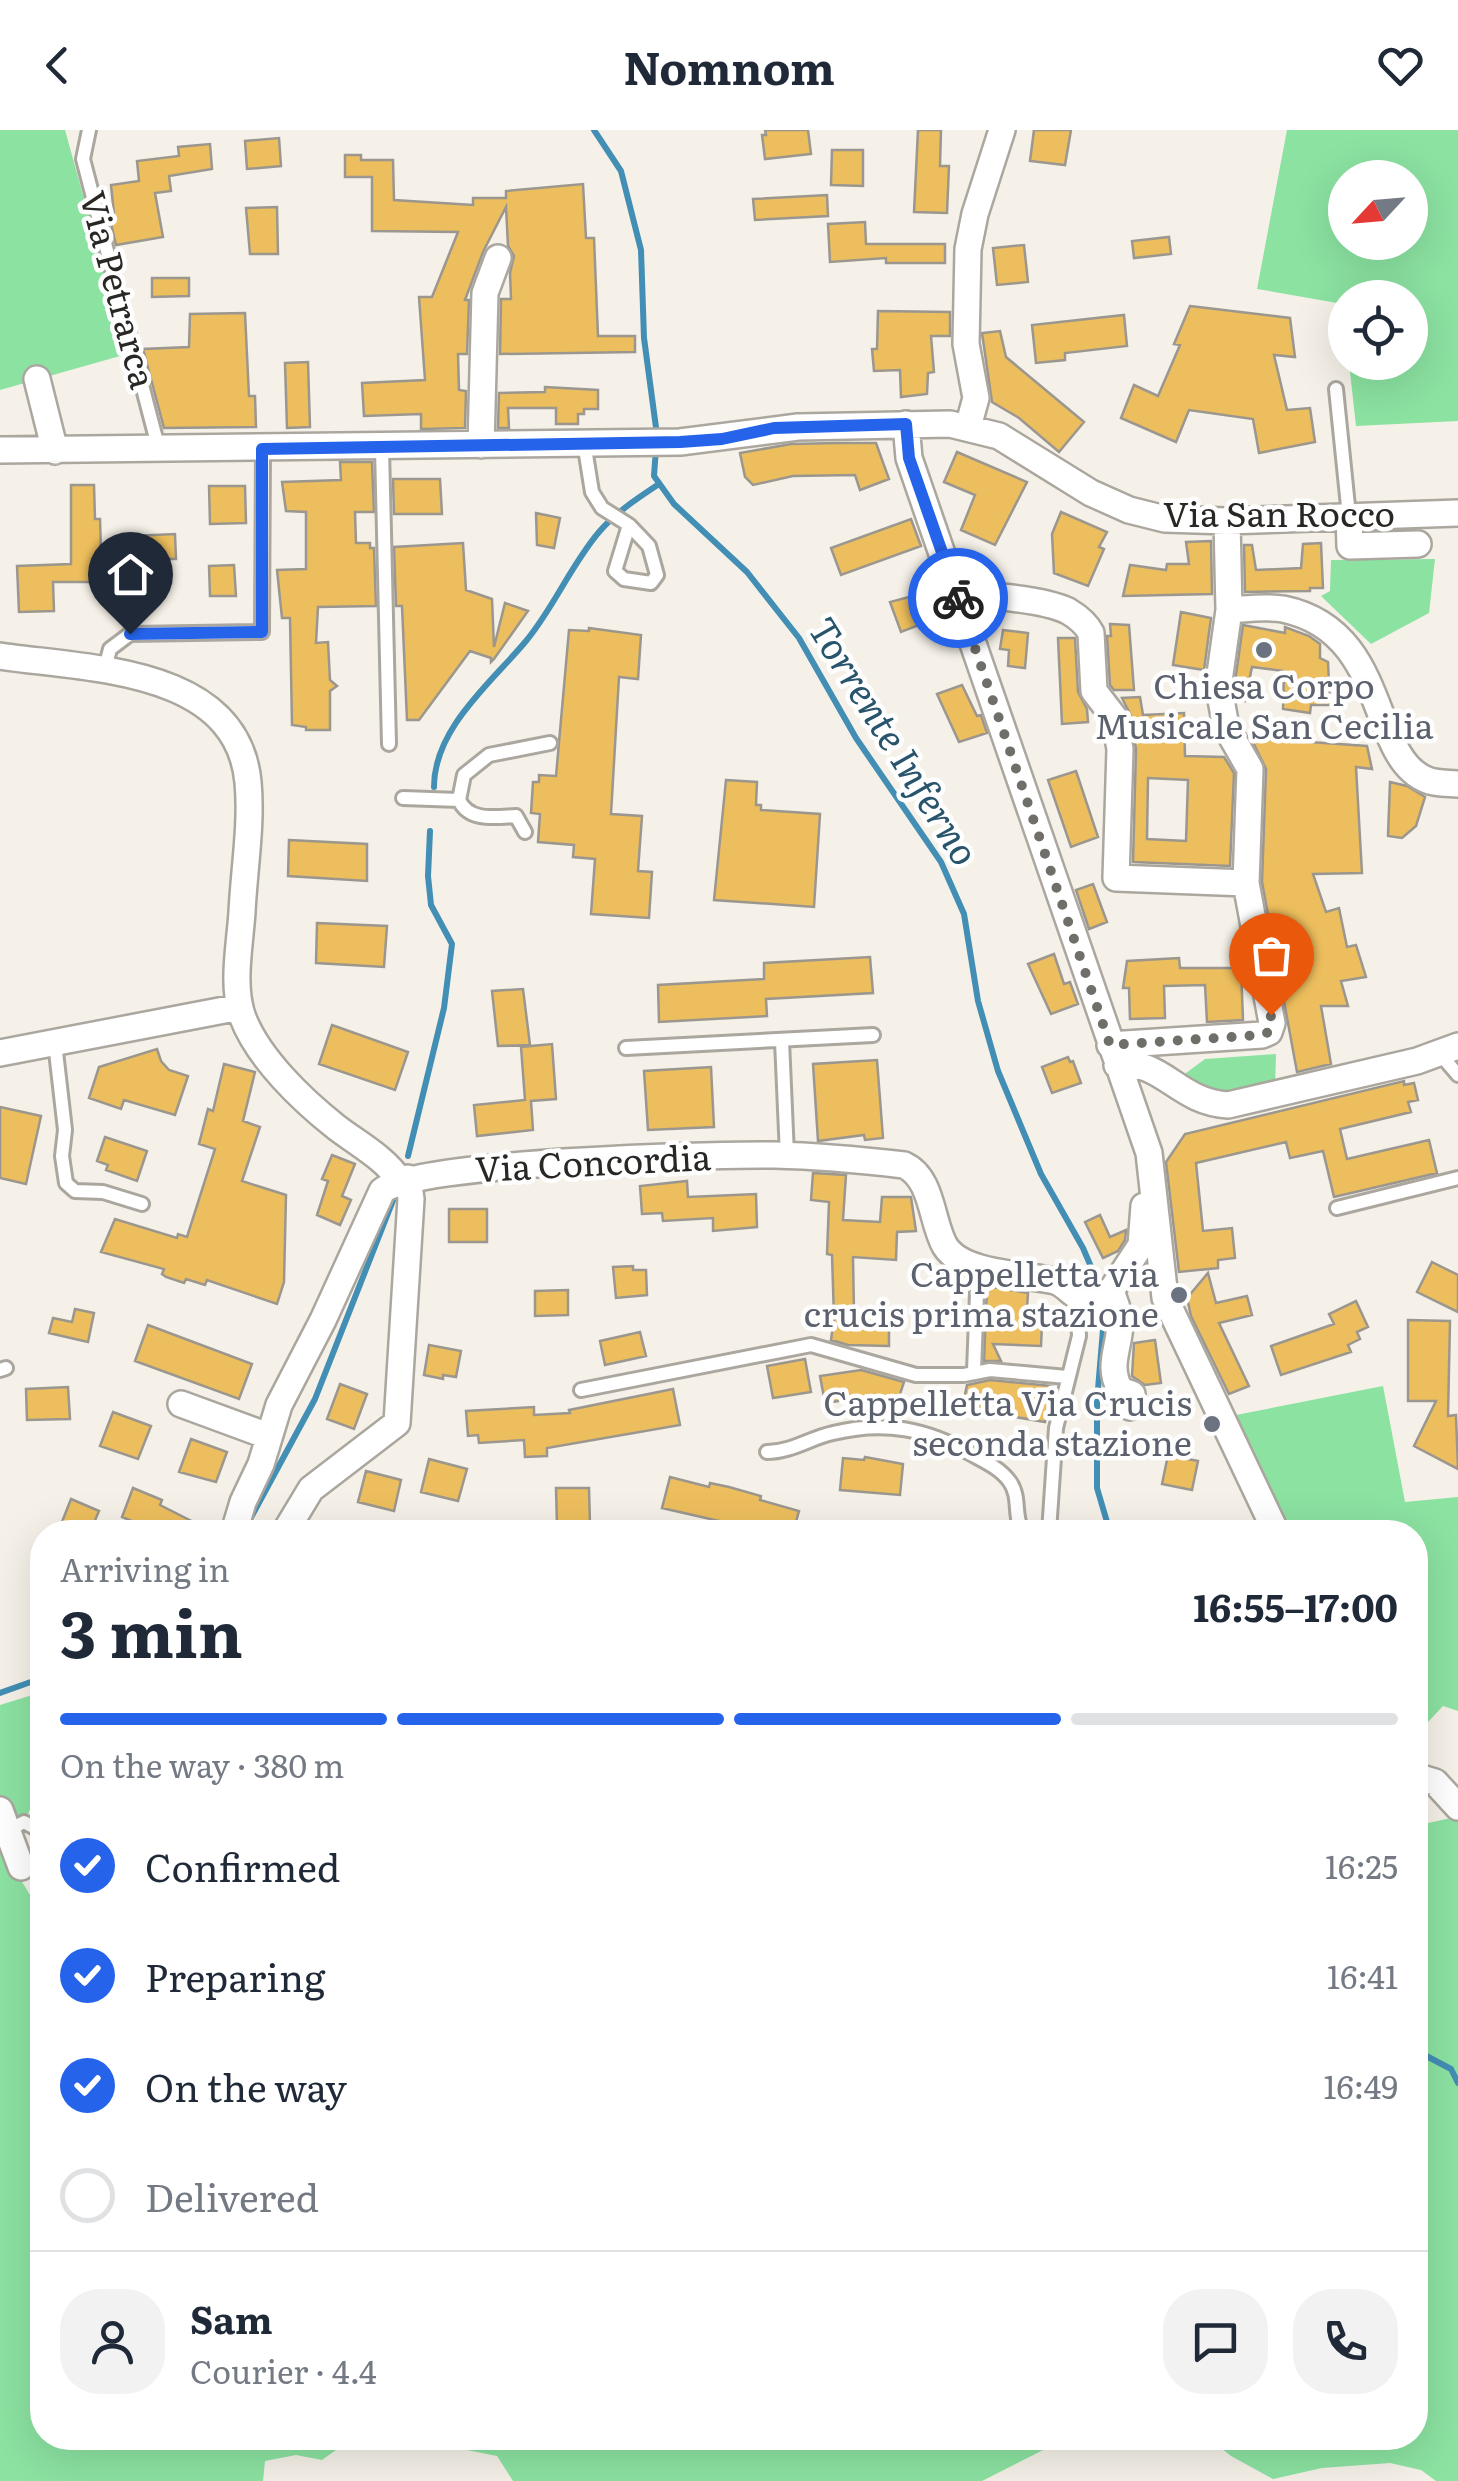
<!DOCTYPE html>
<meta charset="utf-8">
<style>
body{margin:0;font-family:Literata,serif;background:#f2f2f3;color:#1f2937;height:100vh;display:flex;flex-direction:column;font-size:38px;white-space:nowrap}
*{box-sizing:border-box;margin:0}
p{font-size:32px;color:#747a83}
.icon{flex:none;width:55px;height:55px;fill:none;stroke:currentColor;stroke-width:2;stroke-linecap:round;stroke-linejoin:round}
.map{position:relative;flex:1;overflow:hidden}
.drawer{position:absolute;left:30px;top:1390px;width:1398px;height:930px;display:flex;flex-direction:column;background:#fff;border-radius:40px;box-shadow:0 10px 40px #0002}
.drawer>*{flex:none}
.needle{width:65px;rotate:244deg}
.controls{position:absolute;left:1328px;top:30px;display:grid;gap:20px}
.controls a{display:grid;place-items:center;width:100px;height:100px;border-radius:50%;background:#fff;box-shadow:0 10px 40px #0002;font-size:50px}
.pin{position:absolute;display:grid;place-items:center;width:85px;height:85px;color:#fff;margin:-102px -42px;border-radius:50% 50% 50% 0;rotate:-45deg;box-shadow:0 0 10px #0007}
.pin .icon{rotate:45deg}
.courier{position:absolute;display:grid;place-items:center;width:100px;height:100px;margin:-50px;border:8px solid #2563eb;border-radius:50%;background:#fff;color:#222;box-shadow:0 2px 12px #0007}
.overview em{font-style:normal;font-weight:700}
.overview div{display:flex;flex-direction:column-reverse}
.overview{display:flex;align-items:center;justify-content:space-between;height:170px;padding:0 30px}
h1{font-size:65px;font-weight:700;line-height:75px}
.bar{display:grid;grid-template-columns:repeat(4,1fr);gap:15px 10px;align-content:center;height:120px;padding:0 30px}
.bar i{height:12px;border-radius:8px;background:#e0e1e3}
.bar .on{background:#2563eb}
.bar p{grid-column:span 4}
.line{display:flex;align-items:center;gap:25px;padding:0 30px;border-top:2px solid #e0e1e3}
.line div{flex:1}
.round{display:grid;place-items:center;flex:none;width:105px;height:105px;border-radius:40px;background:#f2f2f3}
ol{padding:0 30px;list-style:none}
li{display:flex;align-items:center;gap:30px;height:110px}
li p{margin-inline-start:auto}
li .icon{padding:10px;border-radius:50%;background:#2563eb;color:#fff;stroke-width:4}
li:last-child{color:#747a83}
li i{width:55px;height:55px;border:5px solid #e0e1e3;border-radius:50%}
header{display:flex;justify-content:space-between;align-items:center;height:130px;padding:0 30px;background:#fff;font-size:45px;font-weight:700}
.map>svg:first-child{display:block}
.green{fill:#8be2a1;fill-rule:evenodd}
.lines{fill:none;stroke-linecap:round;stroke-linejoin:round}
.stream{stroke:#428eb4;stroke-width:6}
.building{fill:#edbe5d;stroke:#9b978f;stroke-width:2.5;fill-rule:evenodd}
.service-casing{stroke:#aba79f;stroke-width:18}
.minor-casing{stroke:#aba79f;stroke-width:30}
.service{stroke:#fff;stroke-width:12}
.minor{stroke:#fff;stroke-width:25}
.done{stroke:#706e69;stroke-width:10;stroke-dasharray:0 18}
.route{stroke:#2563eb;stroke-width:12}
.worship-dot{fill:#6b7280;stroke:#fefefe;stroke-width:4}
.labels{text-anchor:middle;stroke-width:9;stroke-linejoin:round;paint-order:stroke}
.street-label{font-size:35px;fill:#292724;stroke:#fefefe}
.worship-label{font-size:35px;fill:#5b616d;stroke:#fefefe;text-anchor:end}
.water-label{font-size:38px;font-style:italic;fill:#28546c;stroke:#fefefe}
</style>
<header><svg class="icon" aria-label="back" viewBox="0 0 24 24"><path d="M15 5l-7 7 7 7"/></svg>Nomnom<svg class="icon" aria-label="heart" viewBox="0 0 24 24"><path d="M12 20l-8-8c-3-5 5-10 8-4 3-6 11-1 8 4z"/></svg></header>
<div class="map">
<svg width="1458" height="2351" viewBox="0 0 1458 2351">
<rect width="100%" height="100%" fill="#f5f1e8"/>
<path class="green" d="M0,0h65l62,224 -127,36z
M1287,0h171v291l-102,5 -7,-63 61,-1v-64h-65v21l-2,-15 -86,-15zM1345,48h65v64h-65z
M1435,429l-6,54 -58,31 -50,-48 9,-5 1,-31z
M1276,924l-1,33 -43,18 -50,-29 23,-17z
M1383,1256l22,116 53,-5v214l-15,-5 -28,30v-204h-126l-58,-116z
M42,1562v88l-33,80 33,55v523h299l2,7 -21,15 -26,-5 -31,6 -2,20h-263v-776z
M1455,1687l3,3v661h-22l-15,-11 -31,-7 -68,5 -49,11 -42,-23 -23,-18h207v-612z
M440,2308h613l-6,10 -65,33h-469l-16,-25 -30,-6z"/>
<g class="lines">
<path class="stream" d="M594,0l27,41 20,79 3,88 13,97
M656,318l-2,28 20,28 73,68 52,66 57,100 85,124 23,52 14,87 20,70 43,103 42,74 18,42
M434,657c0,-59 58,-105 92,-146 28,-34 45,-76 73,-109 17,-20 39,-34 60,-48
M408,1026l36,-148 8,-64 -21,-39 -3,-29 2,-45
M1105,1176l-8,95v87l13,44
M248,1393l67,-124 79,-201
M0,1563l42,-15
M1415,1920l36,19 7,14"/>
</g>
<path class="building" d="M765,0h43l3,24 -46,5 -3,-24h4z
M918,0h23l-1,36h9l-2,47 -33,-1z
M1034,0h37l-6,35 -35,-4z
M279,8l2,28 -34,3 -2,-28z
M210,14l2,25 -43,7 2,15 -16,2 8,44 -47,8 -7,-30 5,-1 -3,-29 28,-4 -2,-20 42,-5 -1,-9z
M832,20h31v36l-32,-1z
M345,25h16v5h32l1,40 79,5v-7h33v-7l77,-7 3,54h8l4,98h37v16l-135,2 1,-55h10l-1,-26 4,-17 -6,-10 -2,-39 -23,45 -18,48h4l-2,54h-9l1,36 7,1 -1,37 -44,1v-15l-57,2 -2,-33 63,-3 -6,-83h13l26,-65 -86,-1v-54h-27z
M827,65l1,21 -73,4 -2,-21z
M277,77l1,47h-28l-4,-46z
M865,92l1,22h79v19h-59v-5l-56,4 -2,-38z
M1169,107l2,17 -37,4 -2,-17z
M1024,115l4,37 -31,3 -4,-37z
M152,148h37v18l-37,1z
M1190,176l100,12 5,39 -21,-2 13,55 23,-2 5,34 -56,11 -6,-34 -64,-9 -13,32 -55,-24 13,-33 24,11 22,-51 -6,-1z
M878,181l72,1v24h-19l3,36 -6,1 -1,21 -26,3 -1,-27 -26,1 -2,-22h5z
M245,183l4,83h6l1,31 -92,1 -21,-79 46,-2 1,-33z
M1124,185l3,31 -62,7v7l-29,3 -4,-38z
M1000,201l6,26 78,65 -25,30 -40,-34 -27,-16 -10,-69z
M308,232l2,65 -23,1 -2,-65z
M545,257l53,3v19h-14v5h-6v10h-22v-16h-48l1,20h-11l1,-35 46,-1z
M838,313h38l13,36 -29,11 -5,-15 -62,1 -40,9 -8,-8 -5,-24 51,-9z
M957,322l70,30 -32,63 -34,-15 14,-35 -31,-13z
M340,332h32l2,50h-19l1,31h14v5h4l2,58 -58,1 -2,36 12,-1 2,38 7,6 -7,5v39h-24v-3l-14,-2 -2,-107h-8l-5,-48 29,-1v-57l-20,-1 -4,-29 59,-2z
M393,349h47l2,35h-48z
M71,355h23l1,34h5l2,63h-49l1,29 -35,1 -2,-46 54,-2z
M209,356h36l1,37 -36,1z
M1061,382l46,20 -8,15 5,2 -16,37 -34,-13 -2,-39z
M536,383l24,5 -6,30 -17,-3z
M911,389l10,27 -80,29 -10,-27z
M175,404l1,25h-13l-8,9 -8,-8h-13l-2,-24z
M1211,411l1,53 -89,2 7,-31 36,5 1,-6h22l-3,-22z
M463,413l3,47 26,9 2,48 11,-44 23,8 -34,48 -3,3v-4l-21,-7 -51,69h-12l-5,-114h-6l-2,-59z
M1321,413l2,45h-13v3l-65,1 -1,-47h8l4,25 45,-2 2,-24z
M234,435l2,31h-26l-1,-30z
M935,460l10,25 -44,17 -11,-30z
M1181,482l30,6 -7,52 -31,-5z
M1110,494l19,1 5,65h-20l-4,-5 -3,-49h4z
M1243,495l42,8v-6l24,9 11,8v14l8,4 2,43h-19l-1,8 -27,-4 1,-38 -32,-4 -7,34 -7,-1 -3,-18z
M589,498l52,7 -3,44 -19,-2 -8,137 31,2 -4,55 14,1 -3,46 -58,-4 4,-55 -22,-2 1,-12 -36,-3 2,-28 -9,-1 2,-31h6v-7l17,1 13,-146 20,1z
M1003,500l25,3 -3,35 -17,-2 1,-16 -9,-1z
M1058,508h17l3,54 9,17 1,13 -26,2z
M962,555l15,31 4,-1 6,18 -28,9 -22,-48z
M1140,567l3,18 41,-2 1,43 39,1 10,16 -4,93 -97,-4 3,-113 -6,-35 -8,-16zM1148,648l40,2 -2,61 -39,-2z
M1251,608l116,8 5,23 -16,-2 6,106 -49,1 13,38 13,-4 8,39 9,-2 10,32 -25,4 7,25h-27l10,58 -34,8 -35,-190 4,-113z
M1076,641l22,66 -27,10 -23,-67z
M726,650l31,2 -1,23h5v5l59,4 -6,93 -100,-7z
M1390,652l17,4 18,11 -9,29 -14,12 -14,-2z
M289,710l78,4v37l-79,-5z
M1093,754l14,38 -18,7 -13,-39z
M317,793l70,3 -3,41 -68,-4z
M1054,824l10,30 6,-2 8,22 -27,10 -23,-50z
M870,827l3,36 -107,6 1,17 -108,6 -1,-37 106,-6v-16z
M1179,828l1,10h61l2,52 -36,2 -2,-37 -41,1 1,32 -35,1 -1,-31h-6l4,-27z
M523,859l7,56 -32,1 -6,-55z
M332,895l76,27 -13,38 -76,-26z
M552,914l4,55 -25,2 2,29 -56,6 -3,-31 51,-5 -4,-53z
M157,919l4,12 8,9 19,6 -13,39 -51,-15 -3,9 -32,-11 10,-31z
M1068,927l2,5 3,-1 8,22 -29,10 -10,-26z
M877,930l6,78 -18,2 -1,-5 -46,6 -5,-77z
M224,934l31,8 -12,49 17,6 -18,54 44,14 -2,87 -7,22 -70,-24 -2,5 -19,-6 -2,4 -18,-6 -4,-3 2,-5 -63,-17 14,-33 62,19 1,-4 9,3 28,-88 -16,-5 9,-35 5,2z
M711,937l3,60 -66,3 -4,-59z
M1404,951v4l10,-2 4,17 -10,2 3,10 -71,17 7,30 82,-19 8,33 -103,24 -11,-46 -33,7 -4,-16 -90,21 7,68 29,-3 3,30 -17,2v8l-39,4 -13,-110 19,-28z
M0,977l41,9 -15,68 -26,-6z
M105,1007l42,14 -10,30 -31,-11 2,-5 -11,-4z
M332,1025l23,9 -13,32 9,4 -11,25 -23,-10 11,-34 -6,-2z
M813,1043l33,2 -3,45 37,2 2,-25h29l5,34 -19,1 -1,28 -43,-3 1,55 35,1v33l-41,-1 -17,-5 3,-22 -2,-63 -5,-1 2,-52 -18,-2z
M687,1051l1,16 68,-3 1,33 -44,4v-13l-50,3 -1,-8 -20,1 -2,-28z
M449,1079h38v33h-38z
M1100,1085l10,22 16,-7 -1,10 -7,11 -15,7 -18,-36z
M1432,1132l26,13v37l-41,-20z
M633,1136v4h13l1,25 -31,3 -3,-31z
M1208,1143l8,30 31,-7 5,19 -33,8 30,63 -20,8 -38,-78 -4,-18z
M987,1156l41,7 -2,32 16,-1 -1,22 -48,-2 8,17h-17z
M568,1160v25l-33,1v-25z
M1356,1171l12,26 -11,5 3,7 -12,6 3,7 -70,23 -10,-29 63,-22 -5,-10z
M75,1179l19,4 -6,29 -39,-9 4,-15 19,4z
M1408,1190l42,1 -2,95 8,-1 2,54 -44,-23 22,-45h-28z
M148,1195l104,39 -13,35 -104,-38z
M640,1202l6,24 -41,9 -5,-24z
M1155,1210l6,43 -16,2 -13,-9 2,-33z
M429,1215l32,6 -5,26 -13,-2v4l-19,-4z
M805,1229l6,33 -38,6 -6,-32z
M861,1240l43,12 -6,18 -16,-4 -2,5 -15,-4 -40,6 -5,-27z
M990,1250l62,6 -7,36 -83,-14 5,-23z
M340,1254l27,10 -13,35 -27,-10z
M68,1257l2,32 -43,1 -1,-31z
M673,1259l7,36 -133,23v8l-22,1 -1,-17 -45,3 -1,-8 -10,1 -2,-25 68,-4v8l36,-2 -1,-3z
M113,1282l38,14 -13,33 -38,-13z
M191,1309l36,13 -11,30 -37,-10z
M1168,1325l30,6 -6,29 -30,-6z
M865,1327l38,7 -3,31 -60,-5 3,-32 21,2z
M429,1329l38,10 -9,32 -37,-9z
M366,1341l35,9 -7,31 -36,-9z
M670,1347l39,10 1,-4 19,4 32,9 -1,4 39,11 -6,21h-40l1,-3 -92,-21z
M133,1358l29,12 -2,5 53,27h-55l-36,-15z
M556,1358h33l1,36 -33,1z
M71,1369l28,12 -9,21h-32z"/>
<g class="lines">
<defs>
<path id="service" d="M89,0l-6,29 76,291
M1336,259l13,127
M584,312l8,50 10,16 27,17 20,21 8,29 -6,8 -27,-4 -9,-8 14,-46
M382,318l7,296
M104,542l6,-23 20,-15 132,-2 1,-183
M403,668l56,2c10,22 36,17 57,16l9,16
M459,670l5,-25 25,-20 61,-12
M782,911l5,114
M55,913l10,87 -3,26 4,27 9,8 28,1 39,12
M626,918l247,-13
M1441,925l17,20
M1337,1078l121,-30
M0,1240l6,-2
M974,1241l4,-104
M581,1260l230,-45 105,30h48l26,-5 77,7
M767,1322c24,0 43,-14 66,-19 52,-13 94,-4 140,22 13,7 28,14 37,27 11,16 3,35 13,50
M1049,1402l7,-104 23,-92 -2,-39
M5,1702l19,-10 18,10"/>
<path id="minor" d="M37,249l18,72
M906,294l3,34 20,58 220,637 16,145 111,234
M968,297l8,-29 -10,-54 2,-95 7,-35 27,-84
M481,315l4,-152 13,-35
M0,320l680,-8 118,-15 152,-3 49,12 92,57 38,17 36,9 62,2 231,-8
M1349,386l1,30 68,-2
M958,469c21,-8 90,2 110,12 10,6 18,12 23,22l3,58 20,26 6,32 -4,129 130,5
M1229,480c17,-1 37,-4 54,-1 107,22 85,148 144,171 9,4 22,3 31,4
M0,526c87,13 237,11 248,126 4,42 -4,88 -6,130 -2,33 -11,74 1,106 16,41 59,82 93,109 22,17 48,30 64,54
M1110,915l152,-10 7,-3 3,-9 -26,-140 4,-114 -24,-42 -6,-33 -1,-13 10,-71 -2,-89
M0,923l240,-46
M1117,935c45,-7 60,37 111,40l189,-44 41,-15
M181,1274l87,32
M1130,1277l2,-13 -12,-4c-13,-25 -1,-40 0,-66 0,-11 -5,-22 -9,-33l30,-46 3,-39
M234,1402l9,-30 18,-38 18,-59 44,-85 59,-129c30,-29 335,-37 392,-36 43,1 87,5 130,10 29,13 27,57 41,81 18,29 81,28 110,35 13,4 19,19 34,18 7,-1 15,-6 22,-8
M285,1402l26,-43 86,-66 14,-224 -3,-21
M1415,1646l20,6 23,25
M0,1680l21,57"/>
</defs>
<use href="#service" class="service-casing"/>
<use href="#minor" class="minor-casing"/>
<use href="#service" class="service"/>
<use href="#minor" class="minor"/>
</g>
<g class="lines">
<path class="done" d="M958,468l152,447 152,-10 7,-3 2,-17"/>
<path class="route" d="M130,504l132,-2v-183l418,-7 42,-3 52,-11 132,-4 3,34 49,140"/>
</g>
<g class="worship-dot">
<circle cx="1264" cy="520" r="10"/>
<circle cx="1179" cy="1165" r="10"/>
<circle cx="1212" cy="1294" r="10"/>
</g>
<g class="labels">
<g class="street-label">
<text transform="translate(117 160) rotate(75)" y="12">Via Petrarca</text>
<text x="1279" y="397">Via San Rocco</text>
<text transform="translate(593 1034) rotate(-3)" y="12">Via Concordia</text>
</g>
<g class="worship-label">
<text x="1264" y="569" text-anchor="middle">Chiesa Corpo<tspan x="1264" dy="40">Musicale San Cecilia</tspan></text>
<text x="1159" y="1157">Cappelletta via<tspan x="1159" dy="40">crucis prima stazione</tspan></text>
<text x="1192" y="1286">Cappelletta Via Crucis<tspan x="1192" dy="40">seconda stazione</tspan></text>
</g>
<g class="water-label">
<text transform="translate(893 612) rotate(58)" y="13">Torrente Inferno</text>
</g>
</g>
</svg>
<div class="controls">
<a><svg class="needle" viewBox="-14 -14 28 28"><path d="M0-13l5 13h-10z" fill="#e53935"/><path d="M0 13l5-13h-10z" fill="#747a83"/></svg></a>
<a><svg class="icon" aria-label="locate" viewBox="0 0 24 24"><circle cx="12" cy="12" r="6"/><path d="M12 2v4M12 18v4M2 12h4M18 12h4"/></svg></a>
</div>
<div class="pin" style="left:1271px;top:885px;background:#ea580c"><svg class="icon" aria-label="bag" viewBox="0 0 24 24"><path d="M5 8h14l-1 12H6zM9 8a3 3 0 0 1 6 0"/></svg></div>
<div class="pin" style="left:130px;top:504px;background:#1f2937"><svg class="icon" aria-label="home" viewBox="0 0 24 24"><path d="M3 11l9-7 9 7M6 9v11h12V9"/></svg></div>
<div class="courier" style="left:958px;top:468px"><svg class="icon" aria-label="bike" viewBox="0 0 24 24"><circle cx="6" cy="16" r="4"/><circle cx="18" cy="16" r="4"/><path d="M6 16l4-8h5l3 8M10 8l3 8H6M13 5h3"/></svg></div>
<section class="drawer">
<div class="overview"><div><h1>3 min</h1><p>Arriving in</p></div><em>16:55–17:00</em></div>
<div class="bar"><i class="on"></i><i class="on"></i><i class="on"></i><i></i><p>On the way · 380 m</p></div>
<ol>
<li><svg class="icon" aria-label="check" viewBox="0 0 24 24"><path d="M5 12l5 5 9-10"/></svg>Confirmed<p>16:25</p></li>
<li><svg class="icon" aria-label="check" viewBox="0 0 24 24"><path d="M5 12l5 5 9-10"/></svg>Preparing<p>16:41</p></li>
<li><svg class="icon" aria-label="check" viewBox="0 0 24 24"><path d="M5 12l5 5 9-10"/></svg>On the way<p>16:49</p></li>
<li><i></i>Delivered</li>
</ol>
<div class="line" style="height:180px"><a class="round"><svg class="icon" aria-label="person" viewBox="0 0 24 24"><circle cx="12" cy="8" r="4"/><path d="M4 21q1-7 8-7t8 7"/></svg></a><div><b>Sam</b><p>Courier · 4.4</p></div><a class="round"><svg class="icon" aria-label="chat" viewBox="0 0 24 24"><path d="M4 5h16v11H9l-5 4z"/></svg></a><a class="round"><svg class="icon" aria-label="phone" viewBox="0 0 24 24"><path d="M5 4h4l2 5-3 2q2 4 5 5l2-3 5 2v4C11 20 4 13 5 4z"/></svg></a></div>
</section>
</div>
